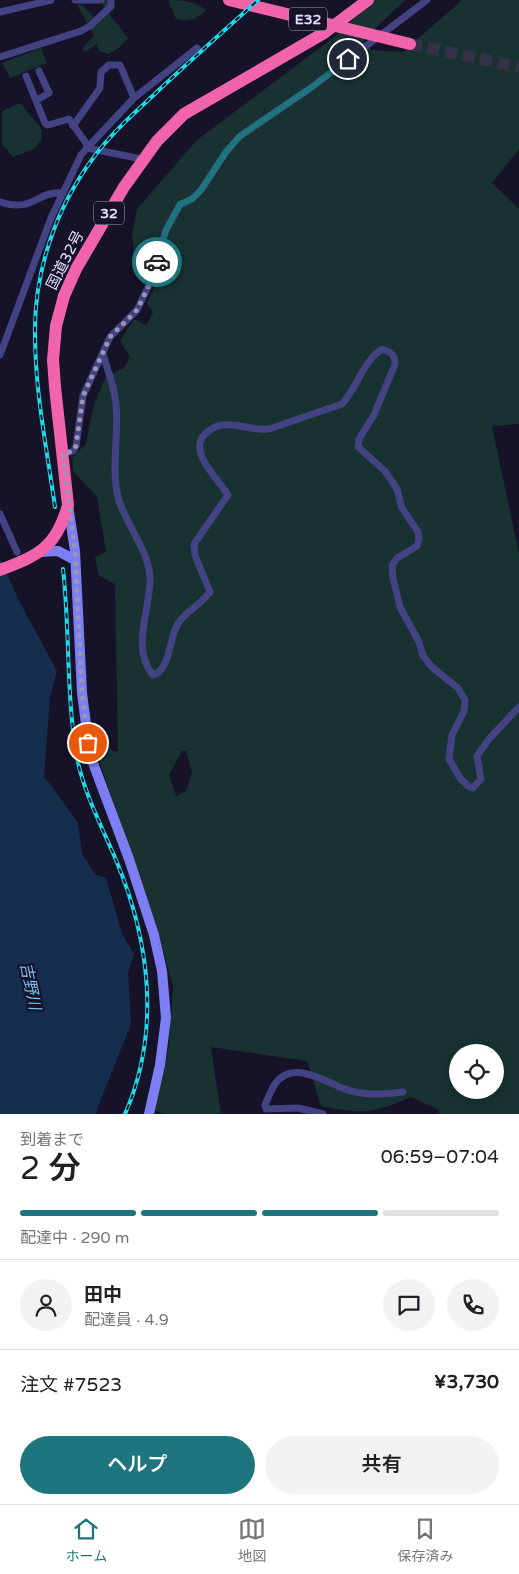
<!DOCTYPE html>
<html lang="ja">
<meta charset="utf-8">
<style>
body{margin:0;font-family:"Varela Round","Noto Sans JP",sans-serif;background:#f2f2f2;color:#202124;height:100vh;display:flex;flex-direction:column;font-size:19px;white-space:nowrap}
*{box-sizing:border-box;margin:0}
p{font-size:16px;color:#757577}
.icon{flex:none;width:28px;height:28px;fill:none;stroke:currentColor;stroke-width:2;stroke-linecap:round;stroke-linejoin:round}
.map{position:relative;height:1114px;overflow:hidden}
.drawer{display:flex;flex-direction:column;background:#fff;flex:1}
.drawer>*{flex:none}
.fabs{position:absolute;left:449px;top:1044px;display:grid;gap:10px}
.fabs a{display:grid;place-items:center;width:55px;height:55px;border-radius:50%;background:#fff;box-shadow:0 2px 12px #0003;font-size:25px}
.pin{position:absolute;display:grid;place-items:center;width:42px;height:42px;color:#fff;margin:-21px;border:2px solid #fff;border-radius:50%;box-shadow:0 1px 5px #0007}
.courier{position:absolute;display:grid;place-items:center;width:50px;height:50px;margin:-25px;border:4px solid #1e757d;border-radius:50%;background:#fff;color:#222;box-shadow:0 1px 6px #0007}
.summary em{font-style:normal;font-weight:600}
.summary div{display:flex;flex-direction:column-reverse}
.summary{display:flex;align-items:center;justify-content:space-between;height:85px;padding:0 20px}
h1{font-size:32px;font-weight:600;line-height:38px}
.bar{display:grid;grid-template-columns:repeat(4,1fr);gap:8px 5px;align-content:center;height:60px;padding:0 20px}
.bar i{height:6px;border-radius:4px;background:#e0e0e0}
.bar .active{background:#1e757d}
.bar p{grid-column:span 4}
.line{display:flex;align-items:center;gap:12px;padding:0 20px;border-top:1px solid #e0e0e0}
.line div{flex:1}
.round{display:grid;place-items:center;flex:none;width:52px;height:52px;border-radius:26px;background:#f2f2f2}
.button{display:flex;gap:10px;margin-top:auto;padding:10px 20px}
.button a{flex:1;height:58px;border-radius:30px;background:#1e757d;color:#fff;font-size:20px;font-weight:600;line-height:58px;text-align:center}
.button a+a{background:#f2f2f2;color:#202124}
.tabs{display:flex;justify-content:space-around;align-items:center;height:70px;border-top:1px solid #e0e0e0;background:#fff;font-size:14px;color:#757577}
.tabs a{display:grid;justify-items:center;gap:2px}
.tabs .active{color:#1e757d}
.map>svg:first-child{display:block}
.green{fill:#173230;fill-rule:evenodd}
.water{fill:#162e4e}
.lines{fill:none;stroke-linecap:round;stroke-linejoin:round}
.highway-tunnel{stroke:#343149;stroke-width:12;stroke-dasharray:12 6;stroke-linecap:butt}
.street{stroke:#434283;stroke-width:7}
.secondary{stroke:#7d7ef3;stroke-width:10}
.highway{stroke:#f164ac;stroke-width:12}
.rail-casing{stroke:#1bdcea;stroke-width:4}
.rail{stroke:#161329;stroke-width:2;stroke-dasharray:5.5;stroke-linecap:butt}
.done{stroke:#9997b2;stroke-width:5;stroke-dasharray:0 9}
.route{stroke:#1e757d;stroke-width:6}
.labels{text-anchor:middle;stroke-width:4.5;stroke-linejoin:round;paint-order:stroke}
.shield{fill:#161329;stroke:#a3a1bd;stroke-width:1}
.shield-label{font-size:14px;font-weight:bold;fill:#e0defc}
.street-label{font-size:15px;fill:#e0defc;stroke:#161329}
.water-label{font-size:16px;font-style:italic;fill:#75bdf3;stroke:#161329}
</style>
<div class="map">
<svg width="519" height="1114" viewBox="0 0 519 1114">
<rect width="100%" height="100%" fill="#161329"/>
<path class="green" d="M102,0h12l1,8 -6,6 19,24 -9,10 -11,6 -9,-3 -2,-7 -12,8 -3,-3 12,-14 -17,-30 2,-1c8,3 13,13 20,19l5,-13z
M168,0c15,0 26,1 38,10 -9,9 -17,12 -30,9z
M374,0h31l-42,40 8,10 32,2 59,-52h57v149l-27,34 27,26v215l-27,2 27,128v560h-80v-4l-28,-13c-39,17 -49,17 -90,9l-14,-45 -96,-14 10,67h-57l-10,-4 15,-63 4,-61 -18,-63 -59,-171 12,-6 5,5h5l-3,-167 -16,-8 -4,-19 11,-5 -9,-55 -24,-26 -1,-14 14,-13 8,-40 12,-28 18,-8 6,-11 -10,-16 14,-22 12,6 7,-12 -6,-10 19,-41 -32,-11 -2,-17 5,-25 60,-69 140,-105zM182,751h4l6,22 -6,18 -10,5 -7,-21zM458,1052h37v38h-37z
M41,48l6,15 -37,15 -8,-15z
M20,103l21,25 1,11 -8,10 -21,8 -11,-13v-33z"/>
<path class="water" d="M0,559l19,42 38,70 -7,26 -6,79 34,47 4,31 14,21 10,3 16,56 12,20 -6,19 3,51 -36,90h-95z"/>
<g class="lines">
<path class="highway-tunnel" d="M410,44l109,23"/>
<path class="street" d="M75,0h26
M0,12l51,-12
M0,57l81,-26 9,-5 21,-20v-6
M26,76l19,47 3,2 21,-6 17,24 1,5 47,-50 -14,-33h-11l-8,7 -1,16 -27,38
M134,98l63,-50
M37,100l12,-7 -10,-22
M0,202c34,11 36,-11 62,-9
M103,353c4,17 12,34 13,52 3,29 -5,62 2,92 7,27 31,53 32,81 1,31 -20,69 3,97 15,-3 17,-33 22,-45 5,-16 25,-24 35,-38l-15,-37 -1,-11 34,-49c-9,-15 -41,-44 -23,-61 8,-7 14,-10 25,-9 14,0 24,6 39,4l73,-25c15,-16 21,-43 40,-55 9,3 13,5 13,15l-21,51 -15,24 -1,8 27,24 12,18 5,19 16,24 1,7 -2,7 -20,12 -5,7 1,13 7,29 19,35 4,14 10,12 25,20 7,12 -1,11 -12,24 -3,24 11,19 8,8 5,2 8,-9 -4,-23 12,-17 30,-32
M0,355l51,-137 30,-63 6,-7 55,11
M63,454l10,-3 3,-5 7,-50 27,-59 27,-27 14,-29 15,-51 14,-25 12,-6 9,-9 25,-38 14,-16 72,-49 115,-87
M0,514l17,38
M323,1114l-25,-6 -32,1 -1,-4c3,-7 6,-15 10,-21 17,-24 48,-4 67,4 19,8 41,7 61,4"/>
<path class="secondary" d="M68,505l7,46 7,142 8,62 39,104 25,76 8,36 4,47 -6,47 -11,49
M41,552l17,-1 17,9"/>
<path class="highway" d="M229,0l181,44
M0,570c39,-15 56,-22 68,-65l-13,-118 -2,-27 3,-34 8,-30 12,-27 48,-82 33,-46 27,-27 140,-81 44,-33"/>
<defs>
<path id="rail" d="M55,507c-8,-57 -20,-115 -20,-173 -1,-62 21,-127 59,-177 18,-25 43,-46 66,-68 32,-30 65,-59 98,-89
M63,569c7,62 3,127 14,189 7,35 25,69 39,102 34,81 45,172 9,254"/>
</defs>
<use href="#rail" class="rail-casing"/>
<use href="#rail" class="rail"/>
</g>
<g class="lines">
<path class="done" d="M88,743l-6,-50 -7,-142 -12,-97 10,-3 3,-5 7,-50 27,-59 27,-27 14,-29 6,-19"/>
<path class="route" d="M157,262l9,-32 14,-26 12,-5 9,-9 25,-38 14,-16 72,-49 36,-28"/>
</g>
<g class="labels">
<g class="shield">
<rect x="289" y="7.5" width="38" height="23" rx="4"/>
<rect x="94" y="201.5" width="30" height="23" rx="4"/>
</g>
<g class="shield-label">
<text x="308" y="24">E32</text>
<text x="109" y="218">32</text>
</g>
<g class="street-label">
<text transform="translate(65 260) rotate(-63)" y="5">国道32号</text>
</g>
<g class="water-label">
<text transform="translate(31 986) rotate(78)" y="6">吉野川</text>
</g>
</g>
</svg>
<div class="fabs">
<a><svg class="icon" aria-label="locate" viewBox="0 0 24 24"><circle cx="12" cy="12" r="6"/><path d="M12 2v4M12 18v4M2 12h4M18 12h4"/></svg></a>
</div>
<div class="pin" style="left:88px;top:743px;background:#ea580c"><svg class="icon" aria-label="bag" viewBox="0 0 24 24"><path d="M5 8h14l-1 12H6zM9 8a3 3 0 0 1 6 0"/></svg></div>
<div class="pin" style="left:348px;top:59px;background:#1f2937"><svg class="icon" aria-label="home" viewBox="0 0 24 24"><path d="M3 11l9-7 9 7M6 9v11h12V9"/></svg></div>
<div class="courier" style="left:157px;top:262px"><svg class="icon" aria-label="car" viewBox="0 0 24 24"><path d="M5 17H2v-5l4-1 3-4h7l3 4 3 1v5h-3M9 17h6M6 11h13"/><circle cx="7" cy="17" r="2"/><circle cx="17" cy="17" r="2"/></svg></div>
</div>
<section class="drawer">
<div class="summary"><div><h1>2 分</h1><p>到着まで</p></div><em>06:59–07:04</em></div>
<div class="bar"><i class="active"></i><i class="active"></i><i class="active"></i><i></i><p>配達中 · 290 m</p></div>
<div class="line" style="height:90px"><a class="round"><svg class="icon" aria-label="person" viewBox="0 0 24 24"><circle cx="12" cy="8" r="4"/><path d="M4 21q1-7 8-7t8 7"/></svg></a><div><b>田中</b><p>配達員 · 4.9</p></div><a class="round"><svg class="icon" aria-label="chat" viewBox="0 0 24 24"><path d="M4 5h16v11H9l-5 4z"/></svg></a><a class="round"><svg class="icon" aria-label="phone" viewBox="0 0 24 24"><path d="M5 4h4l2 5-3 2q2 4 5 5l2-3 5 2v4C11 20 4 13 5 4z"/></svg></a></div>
<div class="line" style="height:65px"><div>注文 #7523</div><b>¥3,730</b></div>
<div class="button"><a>ヘルプ</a><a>共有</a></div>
</section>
<nav class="tabs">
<a class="active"><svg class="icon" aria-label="home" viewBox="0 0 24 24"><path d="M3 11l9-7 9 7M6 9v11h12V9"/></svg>ホーム</a>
<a><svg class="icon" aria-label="map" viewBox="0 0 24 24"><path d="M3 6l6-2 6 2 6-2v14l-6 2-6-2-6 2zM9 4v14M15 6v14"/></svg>地図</a>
<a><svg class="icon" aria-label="saved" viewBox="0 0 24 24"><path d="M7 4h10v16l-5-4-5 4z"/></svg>保存済み</a>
</nav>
